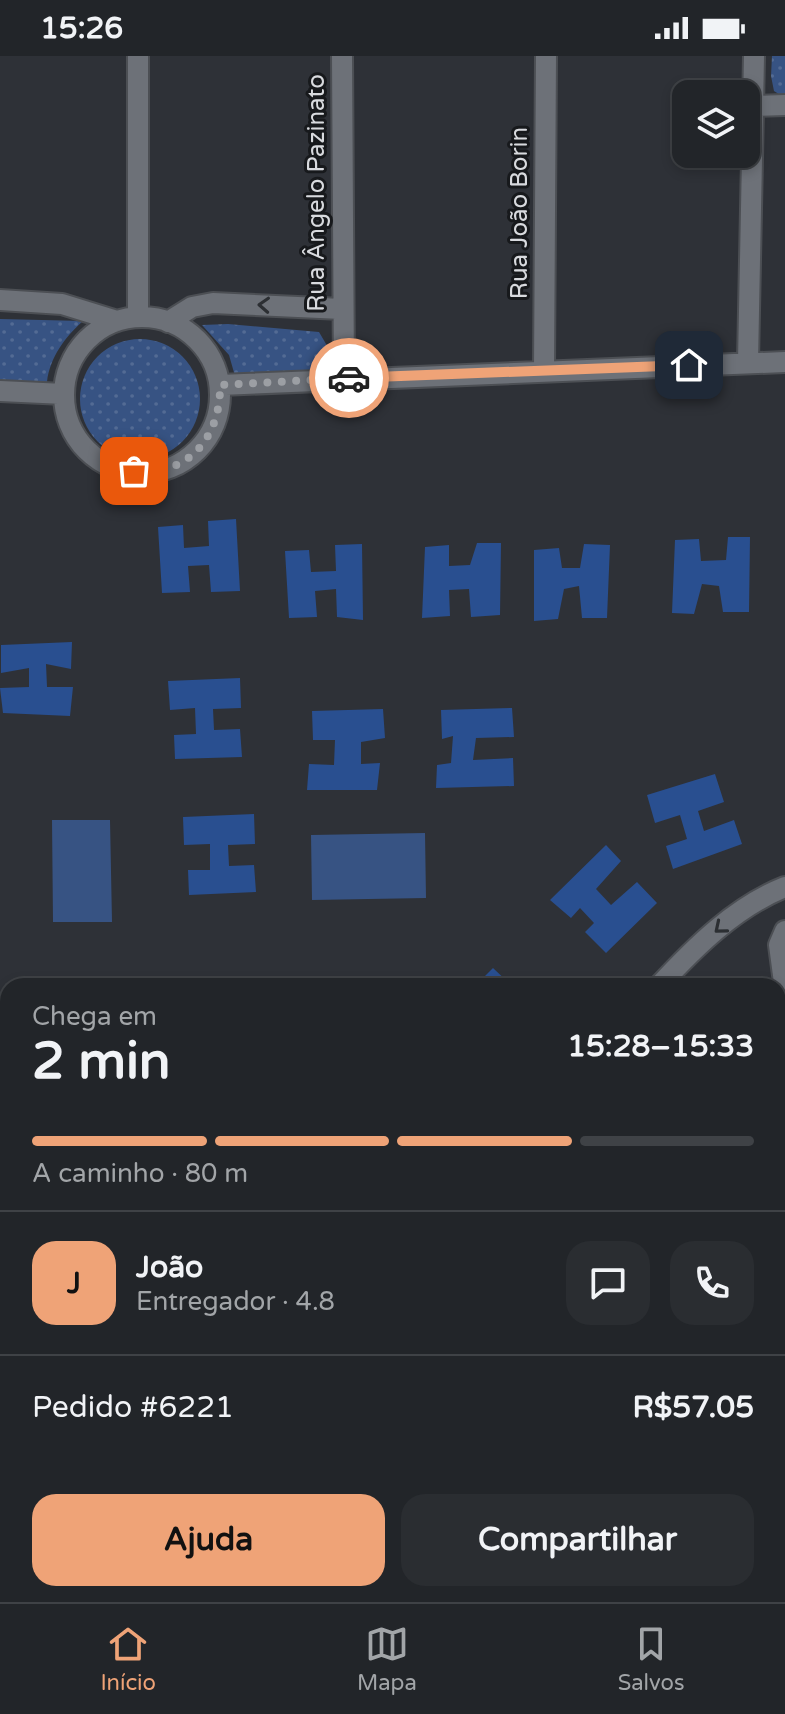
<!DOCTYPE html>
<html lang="pt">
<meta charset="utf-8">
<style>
body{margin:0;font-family:"Varela Round",sans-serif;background:#2a2d31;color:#f1f3f6;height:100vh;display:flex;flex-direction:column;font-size:30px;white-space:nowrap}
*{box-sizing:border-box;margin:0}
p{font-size:26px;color:#a2a5a8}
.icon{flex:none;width:44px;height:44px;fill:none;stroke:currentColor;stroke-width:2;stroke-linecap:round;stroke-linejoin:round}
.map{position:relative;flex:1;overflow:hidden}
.drawer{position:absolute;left:0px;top:922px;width:786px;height:624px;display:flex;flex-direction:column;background:#222529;border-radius:24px 24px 0 0;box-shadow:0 4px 12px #0003,0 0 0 2px #3f4246}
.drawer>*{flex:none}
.fabs{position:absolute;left:672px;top:24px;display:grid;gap:16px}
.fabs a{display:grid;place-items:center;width:88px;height:88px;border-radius:16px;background:#222529;box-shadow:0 4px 12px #0003,0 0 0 2px #3f4246;font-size:40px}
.pin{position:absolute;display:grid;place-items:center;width:68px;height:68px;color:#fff;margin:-34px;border-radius:16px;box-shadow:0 4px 12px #0006}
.courier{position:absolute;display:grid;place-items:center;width:80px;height:80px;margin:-40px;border:6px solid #efa377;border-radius:50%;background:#fff;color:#222;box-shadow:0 2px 10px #0007}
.summary em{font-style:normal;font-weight:700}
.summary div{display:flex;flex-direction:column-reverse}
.summary{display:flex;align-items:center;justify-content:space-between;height:136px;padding:0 32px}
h1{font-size:52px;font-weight:700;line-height:60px}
.bar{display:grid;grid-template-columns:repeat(4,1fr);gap:12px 8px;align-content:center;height:96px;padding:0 32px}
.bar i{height:10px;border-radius:6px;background:#3f4246}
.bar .active{background:#efa377}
.bar p{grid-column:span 4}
.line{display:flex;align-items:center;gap:20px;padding:0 32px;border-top:2px solid #3f4246}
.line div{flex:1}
.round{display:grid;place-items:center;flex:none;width:84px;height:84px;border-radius:24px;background:#2a2d31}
.action{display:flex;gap:16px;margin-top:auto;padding:16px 32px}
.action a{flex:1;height:92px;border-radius:24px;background:#efa377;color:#111;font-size:32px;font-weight:700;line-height:92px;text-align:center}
.action a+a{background:#2a2d31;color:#f1f3f6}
.status{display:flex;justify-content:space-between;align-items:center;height:56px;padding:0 40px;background:#222529;direction:ltr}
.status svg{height:22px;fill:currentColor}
.tabs{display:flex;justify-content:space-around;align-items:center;height:112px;border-top:2px solid #3f4246;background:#222529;font-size:22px;color:#a2a5a8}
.tabs a{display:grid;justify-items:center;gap:4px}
.tabs .active{color:#efa377}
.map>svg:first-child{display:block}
.grass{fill:url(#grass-dots)}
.pitch{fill:#375383}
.water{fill:url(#water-waves)}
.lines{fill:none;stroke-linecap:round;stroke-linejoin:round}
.river{stroke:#3d65a8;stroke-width:50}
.building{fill:#294f90}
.minor-casing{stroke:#4c4f54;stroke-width:24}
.secondary-casing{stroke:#4c4f54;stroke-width:24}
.primary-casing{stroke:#4c4f54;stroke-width:24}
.minor{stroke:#6d7178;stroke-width:20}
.secondary{stroke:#6d7178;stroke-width:20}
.primary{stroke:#7a97c8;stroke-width:20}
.oneway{stroke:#2c2f33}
.done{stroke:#9c9fa4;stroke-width:8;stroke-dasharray:0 14.4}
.route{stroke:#efa377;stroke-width:10}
.labels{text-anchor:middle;stroke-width:6;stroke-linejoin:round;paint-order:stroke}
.street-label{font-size:24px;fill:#d8dade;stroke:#17191c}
</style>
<div class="status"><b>15:26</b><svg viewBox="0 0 49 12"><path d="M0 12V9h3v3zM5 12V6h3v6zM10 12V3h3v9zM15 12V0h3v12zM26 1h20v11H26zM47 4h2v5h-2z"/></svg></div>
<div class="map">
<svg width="785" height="1546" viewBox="0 0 785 1546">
<defs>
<pattern id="grass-dots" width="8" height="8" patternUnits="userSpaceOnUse" patternTransform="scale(2)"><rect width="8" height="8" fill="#375383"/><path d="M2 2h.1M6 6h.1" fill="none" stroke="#536b94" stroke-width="1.8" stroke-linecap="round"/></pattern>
<pattern id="water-waves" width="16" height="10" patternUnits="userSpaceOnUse" patternTransform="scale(2)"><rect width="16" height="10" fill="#3d65a8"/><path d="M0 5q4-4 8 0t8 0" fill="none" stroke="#6182b7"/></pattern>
</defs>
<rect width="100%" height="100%" fill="#2e3137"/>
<path class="grass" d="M772,0h13v42l-11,-7 -3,-15z
M0,263l83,2c-18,16 -33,36 -36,61l-47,-2z
M228,268l91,8 10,17 -4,21 -9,7 -81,-1 -6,-21 -27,-30z
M80 343a60 60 0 1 1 120 0a60 60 0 1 1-120 0Z
M778,1021l7,1v188l-7,2z"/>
<path class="pitch" d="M52,764h58l2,102h-59z
M425,777l1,65 -114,2 -1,-65z"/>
<path class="water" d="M8,1528v10h61l-19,8h-50v-14z"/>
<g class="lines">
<path class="river" d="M778,1386l7,-1"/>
</g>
<path class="building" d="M236,463l4,72 -29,1 -2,-27 -21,1 2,26 -28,1 -4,-66 25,-2 1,23 25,-2 -1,-25z
M728,481h22l-1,75h-26l-4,-26 -17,-2 -8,30 -22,-1 3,-73 24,-1 2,22 25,-1z
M477,487h24l-1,72 -29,2 -2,-28 -20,1 1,26 -28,2 3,-71 24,-2v21l21,-1z
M362,488l1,76 -26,-3 -1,-28 -21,2 2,26 -28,1 -4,-67 24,-1 2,22 25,-1 -1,-26z
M584,488l26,1 -3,73h-25l-3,-32 -15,3 -6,30 -24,2v-71l25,-2 3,20h18z
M72,586l-1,27 -25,-5 1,23h26l-3,29 -67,-3 -3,-25 29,-1v-19l-28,5v-28z
M240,622l1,30 -28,1 1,21 26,-1 2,28 -67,2 -1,-24 22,-1 -1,-26 -25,2 -2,-29z
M512,652l2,29 -38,1 -3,22 40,-2 1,28 -78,2 1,-23 14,-2 2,-27 -11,3 -1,-29z
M383,653l2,29 -24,4v22l19,-1 -3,27h-70l2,-26 25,1 1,-25h-22l-1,-29z
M715,718l9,28 -26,9 6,20 30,-11 8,24 -69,25 -7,-23 21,-7 -7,-24 -25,8 -8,-28z
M254,758l1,30 -27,1 1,21 25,-1 2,27 -67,3 -1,-25h22v-26l-26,1 -1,-28z
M606,789l15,16 -25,28 15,16 26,-23 20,21 -51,50 -21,-21 9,-9 -14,-15 -9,10 -21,-18z
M493,912l19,18h-37z
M0,1145l8,1v23h-8z"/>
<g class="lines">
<defs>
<path id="minor" d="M138,0v261
M342,0l2,322
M752,50l33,-1
M0,244l62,4 55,17
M64 339a78 78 0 1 1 156 0a78 78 0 1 1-156 0Z
M168,266l24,-15 21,-4 129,6
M748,306l6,-306
M544,314l2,-314
M220,329l565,-23
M0,335l64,3
M778,1455l7,-1"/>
<path id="secondary" d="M785,875l-6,14 6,45
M659,930c36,-39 76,-79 126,-99"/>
<path id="primary" d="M778,1002l7,2
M0,1243l8,-1
M778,1246l7,-12
M0,1314l5,8
M727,1538v8
M770,1538l1,8"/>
</defs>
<use href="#minor" class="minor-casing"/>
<use href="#secondary" class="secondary-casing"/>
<use href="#primary" class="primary-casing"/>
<use href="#minor" class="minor"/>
<use href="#secondary" class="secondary"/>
<use href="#primary" class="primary"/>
</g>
<defs><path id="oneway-chevron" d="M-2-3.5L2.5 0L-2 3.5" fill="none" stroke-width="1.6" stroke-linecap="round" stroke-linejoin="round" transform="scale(2)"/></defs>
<g class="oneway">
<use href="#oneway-chevron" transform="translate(264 249) rotate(-177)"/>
<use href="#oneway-chevron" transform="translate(720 872) rotate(140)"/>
</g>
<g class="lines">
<path class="done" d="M134,415c54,6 87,-34 86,-86l129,-7"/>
<path class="route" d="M349,322l340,-13"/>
</g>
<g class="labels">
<g class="street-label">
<text transform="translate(316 137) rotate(-90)" y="8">Rua Ângelo Pazinato</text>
<text transform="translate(519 157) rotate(-90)" y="8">Rua João Borin</text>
</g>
</g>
</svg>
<div class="fabs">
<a><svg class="icon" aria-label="layers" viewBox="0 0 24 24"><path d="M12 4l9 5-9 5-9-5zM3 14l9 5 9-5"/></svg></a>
</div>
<div class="pin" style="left:134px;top:415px;background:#ea580c"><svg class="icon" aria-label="bag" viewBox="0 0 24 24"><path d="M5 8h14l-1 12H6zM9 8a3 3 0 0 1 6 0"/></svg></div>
<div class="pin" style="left:689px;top:309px;background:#1f2937"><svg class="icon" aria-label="home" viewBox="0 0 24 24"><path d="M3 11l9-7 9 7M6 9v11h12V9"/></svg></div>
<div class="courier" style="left:349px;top:322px"><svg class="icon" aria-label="car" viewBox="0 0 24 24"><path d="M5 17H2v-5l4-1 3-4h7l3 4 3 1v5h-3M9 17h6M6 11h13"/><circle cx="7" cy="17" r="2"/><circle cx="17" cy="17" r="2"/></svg></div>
<section class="drawer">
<div class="summary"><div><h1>2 min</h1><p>Chega em</p></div><em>15:28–15:33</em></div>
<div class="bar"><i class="active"></i><i class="active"></i><i class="active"></i><i></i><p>A caminho · 80 m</p></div>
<div class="line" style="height:144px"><b class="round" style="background:#efa377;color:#111">J</b><div><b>João</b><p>Entregador · 4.8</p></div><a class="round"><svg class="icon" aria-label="chat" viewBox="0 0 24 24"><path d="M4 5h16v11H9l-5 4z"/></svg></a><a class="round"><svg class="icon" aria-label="phone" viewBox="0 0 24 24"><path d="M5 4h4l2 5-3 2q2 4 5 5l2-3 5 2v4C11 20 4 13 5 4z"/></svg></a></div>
<div class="line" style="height:104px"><div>Pedido #6221</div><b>R$57.05</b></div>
<div class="action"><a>Ajuda</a><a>Compartilhar</a></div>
</section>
</div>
<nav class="tabs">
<a class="active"><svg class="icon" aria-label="home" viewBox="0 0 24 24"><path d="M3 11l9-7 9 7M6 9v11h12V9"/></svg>Início</a>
<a><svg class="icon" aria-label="map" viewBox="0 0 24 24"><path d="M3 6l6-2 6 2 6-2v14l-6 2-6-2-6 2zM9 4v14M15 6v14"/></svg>Mapa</a>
<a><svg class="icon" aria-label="saved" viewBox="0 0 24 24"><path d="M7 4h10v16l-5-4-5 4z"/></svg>Salvos</a>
</nav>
